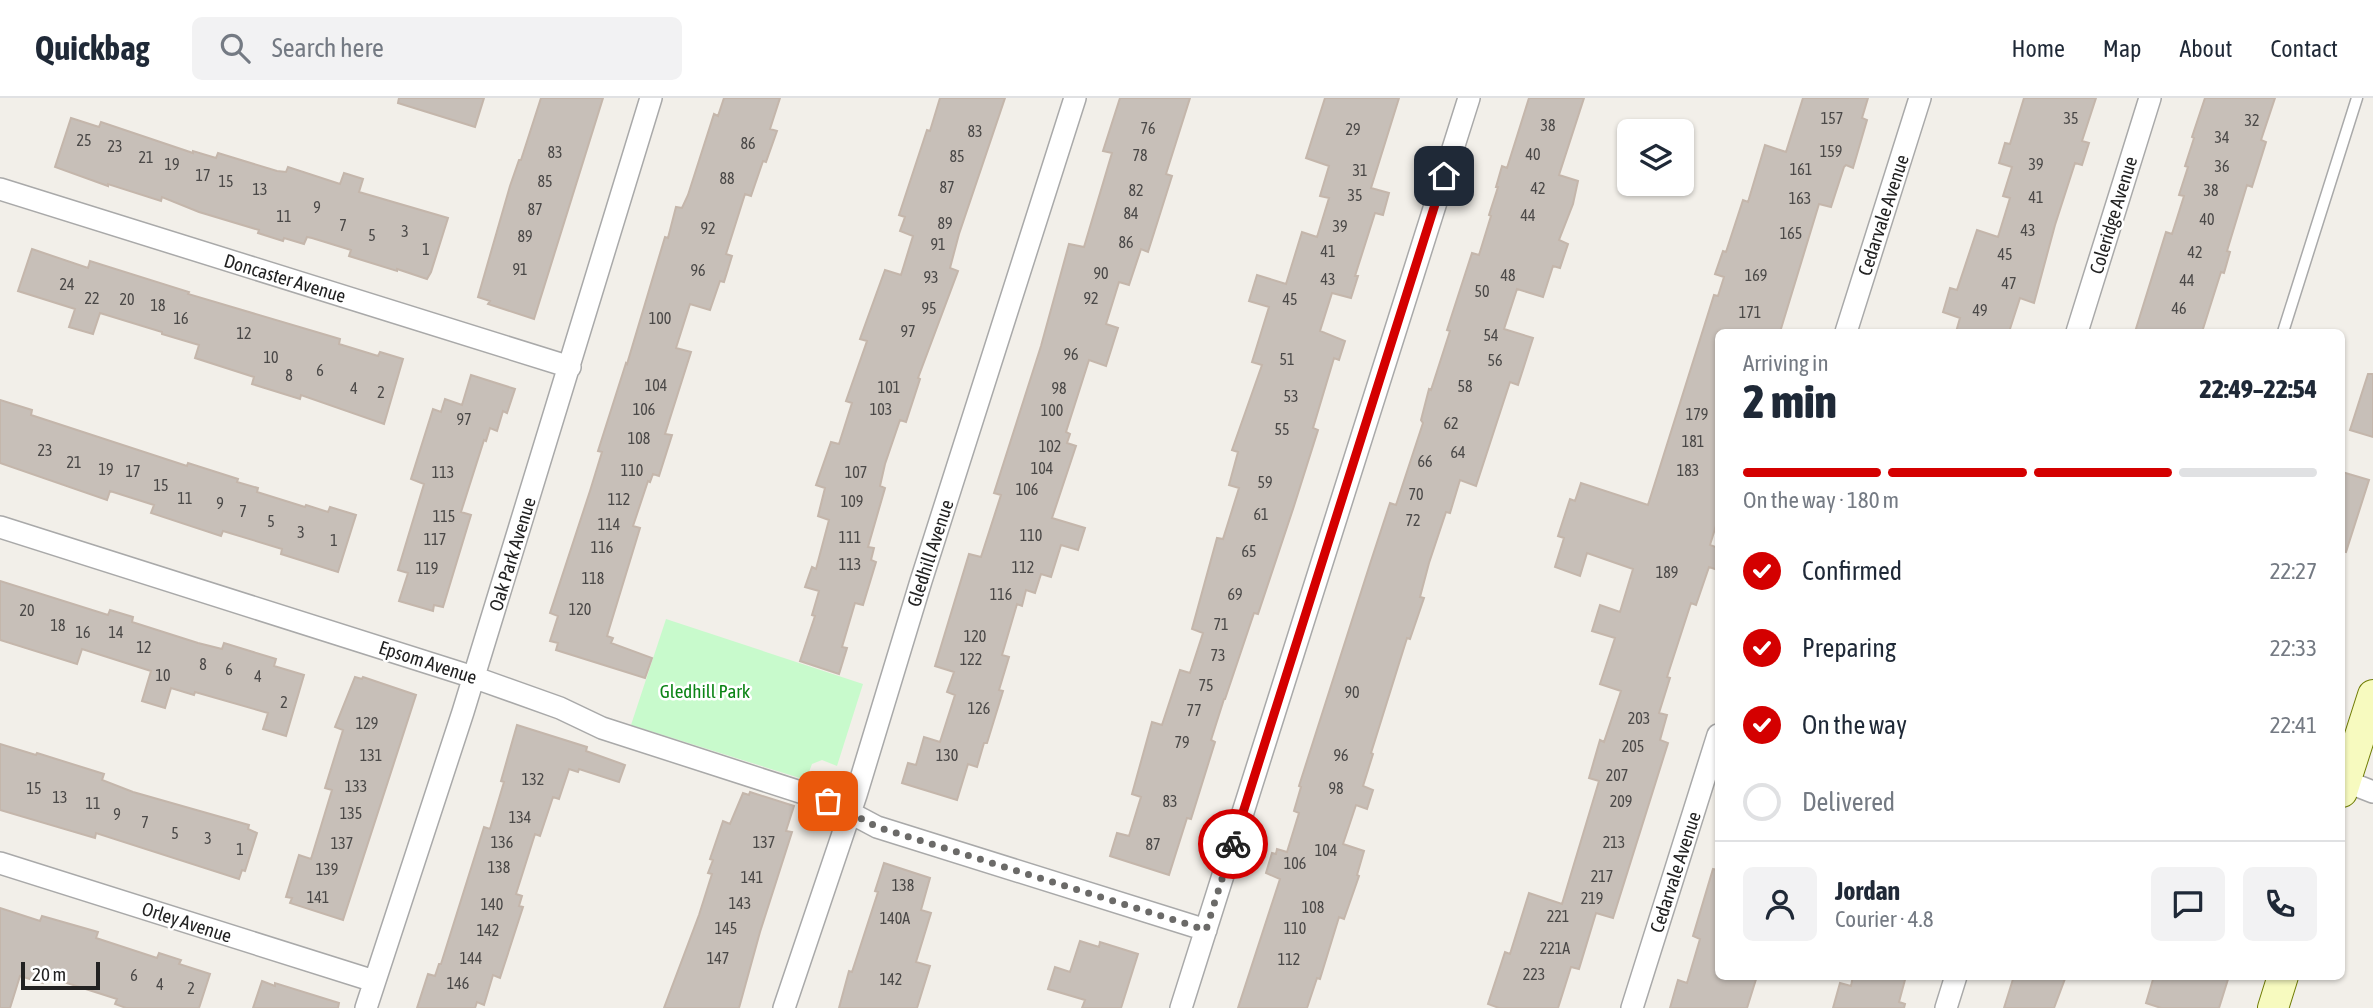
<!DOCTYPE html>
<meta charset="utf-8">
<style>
body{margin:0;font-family:"Asap Condensed",sans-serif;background:#f2f2f3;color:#1f2937;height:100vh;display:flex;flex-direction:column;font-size:26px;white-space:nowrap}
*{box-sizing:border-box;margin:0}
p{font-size:23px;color:#747a83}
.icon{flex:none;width:38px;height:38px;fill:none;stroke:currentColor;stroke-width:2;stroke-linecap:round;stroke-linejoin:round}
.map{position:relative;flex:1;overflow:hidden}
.details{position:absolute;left:1715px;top:231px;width:630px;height:651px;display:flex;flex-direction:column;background:#fff;border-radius:10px;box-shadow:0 2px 5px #0004}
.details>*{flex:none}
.tools{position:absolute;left:1617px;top:21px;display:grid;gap:14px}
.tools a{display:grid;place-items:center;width:77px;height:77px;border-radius:10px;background:#fff;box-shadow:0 2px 5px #0004;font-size:35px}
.scale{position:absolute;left:21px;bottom:18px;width:79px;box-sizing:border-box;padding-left:7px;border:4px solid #222;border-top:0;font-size:19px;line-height:24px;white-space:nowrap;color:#222;-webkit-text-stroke:5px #fff;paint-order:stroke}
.pin{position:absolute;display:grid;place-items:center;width:60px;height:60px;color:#fff;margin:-30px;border-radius:14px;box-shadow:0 4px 10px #0006}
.courier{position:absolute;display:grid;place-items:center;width:70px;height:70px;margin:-35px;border:5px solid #d40000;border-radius:50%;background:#fff;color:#222;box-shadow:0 2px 9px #0007}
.head em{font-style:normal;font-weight:800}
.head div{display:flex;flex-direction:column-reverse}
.head{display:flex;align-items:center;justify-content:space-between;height:119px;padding:0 28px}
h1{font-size:46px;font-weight:800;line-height:52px}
.bar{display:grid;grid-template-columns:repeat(4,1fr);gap:10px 7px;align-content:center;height:84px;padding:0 28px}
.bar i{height:9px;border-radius:5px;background:#e0e1e3}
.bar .selected{background:#d40000}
.bar p{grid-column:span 4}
.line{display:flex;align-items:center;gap:18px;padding:0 28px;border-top:2px solid #e0e1e3}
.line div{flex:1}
.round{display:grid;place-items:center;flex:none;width:74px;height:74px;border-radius:10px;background:#f2f2f3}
ol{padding:0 28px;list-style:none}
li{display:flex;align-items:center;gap:21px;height:77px}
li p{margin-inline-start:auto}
li .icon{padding:7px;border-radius:50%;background:#d40000;color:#fff;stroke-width:4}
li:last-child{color:#747a83}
li i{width:38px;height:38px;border:4px solid #e0e1e3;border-radius:50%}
header{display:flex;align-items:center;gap:42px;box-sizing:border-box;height:98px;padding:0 35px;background:#fff;border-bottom:2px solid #e0e1e3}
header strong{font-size:33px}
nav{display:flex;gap:38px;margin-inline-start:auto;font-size:24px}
.search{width:490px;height:63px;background:#f2f2f3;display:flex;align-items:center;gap:18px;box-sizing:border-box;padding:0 24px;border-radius:10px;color:#747a83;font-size:26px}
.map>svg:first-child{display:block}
.park{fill:#c8facc}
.building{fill:#c7bfb8;stroke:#c4b6ab;stroke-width:2}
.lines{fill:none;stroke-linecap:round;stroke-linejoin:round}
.lane-casing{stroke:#a9a9a9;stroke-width:13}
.street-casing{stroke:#a9a9a9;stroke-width:24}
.secondary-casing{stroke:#707d05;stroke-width:32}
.lane{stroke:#fff;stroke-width:10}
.street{stroke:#fff;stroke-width:21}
.secondary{stroke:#f7fabf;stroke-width:30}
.done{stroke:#6b6a68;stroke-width:7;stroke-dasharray:0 12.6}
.route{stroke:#d40000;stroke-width:9}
.labels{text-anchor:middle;stroke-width:5;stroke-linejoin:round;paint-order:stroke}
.number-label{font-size:16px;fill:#4b4948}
.street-label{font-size:19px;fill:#222;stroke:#fff}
.park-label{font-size:19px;fill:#0c8416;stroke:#fff}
</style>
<header>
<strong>Quickbag</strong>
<div class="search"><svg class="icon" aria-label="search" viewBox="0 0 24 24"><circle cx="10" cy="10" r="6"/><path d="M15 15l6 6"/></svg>Search here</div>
<nav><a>Home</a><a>Map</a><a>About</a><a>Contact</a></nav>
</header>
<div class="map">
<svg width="2373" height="910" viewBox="0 0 2373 910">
<rect width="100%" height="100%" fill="#f2efe9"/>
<path class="park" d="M666,521l197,65 -26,82 -15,-6 -10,4 -6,16 -175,-55z"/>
<path class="building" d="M399,0h85l-9,29 -77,-24z
M541,0h62l-69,221 -46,-15 2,-3 -12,-4 32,-111 9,-26h2z
M724,0h56l-10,31 7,2 -11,31 -3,-1 -12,35 -6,-2 -19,60 6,2 -8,26 -4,-1 -10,29 -20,-6 -14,44 15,4 -26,82 7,1 -13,41 -6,-2 -3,8 -2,-1 -15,45 7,2 -33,108 6,2 -2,5 41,15 -7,20 -89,-28 2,-7 -8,-2 8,-25 -8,-3 40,-122 12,-39 -4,-1 28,-88 1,1 38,-127 3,1 8,-31 6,1 6,-13 26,-81 4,2z
M940,0h65l-46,136 -9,34 8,3 -40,107 2,1 -14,43 -6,-2 -15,44 -5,22 5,2 -17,59 6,1 -3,12 5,2 -13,43 -8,-2 -13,44 5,1 -8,26 -39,-13 15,-45 -3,-1 7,-24 -14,-4 7,-20 4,2 13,-49 -11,-4 7,-28 -9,-3 15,-43 8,2 13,-41 -6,-2 21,-60 -7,-2 25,-69 16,5 12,-39 -13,-5 5,-14 -6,-2 28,-85 3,1z
M1120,0h70l-24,76 6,2 -24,76 -7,-3 -12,36 -10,-3 -13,42 12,4 -12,38 -17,-6 -23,72 4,2 -3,9 9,3 -24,72 33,10 -7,22 -17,-5 -10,32 -10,-3 -6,19 -9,-3 -4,16 -5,-2 -15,51 7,2 -10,33 4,1 -16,52h-3l-7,24 -9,-3 -11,36 -55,-17 6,-20 8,2 8,-28 16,5 15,-47 -8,-3 7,-20 -19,-6 34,-112 12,3 20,-62 -7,-2 47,-147 28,-102 15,3 28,-94 -9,-2z
M1325,0h74l-28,90 18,5 -6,22 -8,-2 -20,63h3l-7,22 -19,-5 -12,38 25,10 -6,19 -5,-2 -21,70 5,2 -24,76 -36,108 -4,-1 -29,86h-1l-13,41 4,2 -24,77 -4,-1 -18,57 -59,-19 7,-23 12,3 12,-39 -9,-3 20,-72 10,3 18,-55 10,3 13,-40 -11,-4 25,-91 6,1 16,-51 -10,-3 9,-33 -6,-2 30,-85 -10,-3 17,-55 -20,-6 8,-26 29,9 16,-52 15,5 12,-39 -9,-2 9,-30 -23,-8z
M1529,0h55l-25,77 19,6 -5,23 -14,36 9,4 -8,24 -7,-2 -10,31 -26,-8 -13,40 29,9 -15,47 -8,-3 -34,104 -16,-6 -10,33 -4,-1 -17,51 -9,34 4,1 -14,41 -3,-1 -36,115 2,1 -10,32 10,4 -6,19 -11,-4 -13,39 21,7 -7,24 2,1 -15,43 -5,-2 -19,62 -3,-1 -10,30h-69l42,-129 -14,-6 6,-20 4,1 1,-5 10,3 12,-39 -5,-2 7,-24 -2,-1 71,-222 20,-61 6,2 27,-82 -2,-3 8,-31 2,1 19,-59 -3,-1 12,-37 13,-40 7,2 12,-39 -2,-1 9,-28h-2l6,-21 5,2z
M1803,0h65l-6,20 5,2 -14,48 -7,-3 -2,2 -13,40 -12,-3 -39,128h-62v187l-8,26 8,3v22l-9,-3 -13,38 -5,-2 -24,74 3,1 -11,35 8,2 -7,25 8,3 -55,175 -17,-5 -17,56 -8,-2 -13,41h-59l-11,-4 17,-52 5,2 19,-61 33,11 37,-123 -10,-3 11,-38 4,2 17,-51 -21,-7 15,-46 -23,-7 8,-26 20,7 13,-43 -46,-16 -7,23 -25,-9 9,-29 -6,-2 12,-37 5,2 6,-18 67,22 66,-210 4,1 6,-19 -9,-3 8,-23 3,1 17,-52 5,2 17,-57 21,7z
M2024,0h72l-14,43 7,2 -7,22 -7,-2 -20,62 -21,78 -14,-5 -11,34h-53l4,-14 -17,-6 7,-24 7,2 20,-60 21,7 12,-39 -7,-2 9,-29 -13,-4 6,-20 5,1z
M2205,0h70l-14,42 5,2 -14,45 -5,-2 -20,66 3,1 -6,21 -3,-1 -19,60h-67l31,-100 6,2 12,-38 -5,-1 9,-28 -3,-1 9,-28 -2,-1z
M71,20l28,9 2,-5 92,31v-2l23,7 2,-5 59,18 9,1 2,-5 52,17 4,-11 19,6 -4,13 89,26 -17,54 -4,7 -30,-10v2l-48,-15 2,-6 -39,-12 -5,-1 -3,7 -20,-6 -1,3 -25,-8 1,-3 -60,-18 -37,-15 -1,4 -53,-17v2l-53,-19z
M32,151l56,19 2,-7 99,31 -1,2 152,45 -1,5 39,12 2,-4 23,7 -19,65 -83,-29 -1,4 -48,-15 2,-7 -59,-19 4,-13 -37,-11v-2l-62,-19 -7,21 -24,-7 6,-18 -57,-18z
M2368,276h5v63l-23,-7z
M471,277l44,14 -8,24 -4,-2 -6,20 -7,-3 -4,13 -2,-1 -23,72 10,3 -28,92 -9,-2 -1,6 -34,-10 9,-28 -10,-3 26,-86 -13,-5 22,-70 8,3 4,-13 17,6z
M0,302l32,10 -1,5 156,51 1,-3 50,16 -1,3 21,6 -1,4 48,15 1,-2 22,7 2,-5 26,8 -18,57 -57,-18 1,-5 -59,-18 -2,5 -70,-23 3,-8 -44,-14 -3,9 -107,-37z
M2342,374l27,8 -23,72 -4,-1z
M0,483l108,34 2,-5 23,7 -1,5 66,21 24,6 2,-6 52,16 -2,7 30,9 -18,61 -23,-7 5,-16 -73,-21 -1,3 -23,-7 -6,20 -23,-7 9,-30 -69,-22 -5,15 -77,-24z
M355,579l7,2 1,-2 53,18 -73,225 -53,-17 2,-5 -6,-1 13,-42 12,4 21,-69 -7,-2 18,-58 -8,-3z
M517,627l70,22 -1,4 39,14 -6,17 -40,-13 -1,3 -9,-3 -10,30 -6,-2 -13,39 -5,-2 -19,60 6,2 -3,10 4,1 -23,71 -7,-3 -9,30 -7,-3 -2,6h-58l11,-34 7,2 4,-12h2l43,-137 6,2 14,-47 -3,-1z
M0,646l36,11 1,-2 67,21 -2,6 31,12 116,33 -1,4 9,4 -12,38 -3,-1 -3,9 -143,-46 -1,5 -95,-28z
M750,694l44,14 -8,25 6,1 -32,100 -21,76h-75l35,-93 13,-41 -4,-1 5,-13 -3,-1 13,-38 7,3 13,-31 6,2z
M884,765l46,15 -9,32 10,3 -15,49 14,4 -13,42h-78l10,-37 3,1 26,-80 -3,-1z
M1713,771l5,1v106h39l-10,32h-77l8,-28 9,3 13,-44 -7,-3z
M0,810l40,13 2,-5 56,16 -2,6 61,20 2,-5 22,7 -2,4 31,10 -11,34h-73l-11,-4 2,-5 -72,-23 -2,7 -23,-7 -10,32h-10z
M1080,843l19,6 1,-5 38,12 -17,54h-39l3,-8 -37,-11 7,-22 15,5z
M1853,878h53l-7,26 6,2 -1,4h-71l7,-25 11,3z
M2014,878h52l-12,32h-50z
M2154,878h75l-10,32h-58l-15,-5z
M262,883l13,5v-3l64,20 -1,5h-85z"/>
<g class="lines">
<defs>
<path id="lane" d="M2283,234l74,-234"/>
<path id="street" d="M0,91l570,178
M1846,234l74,-234
M2077,234l73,-234
M0,429l473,150 87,31 42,20 226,73 49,26 329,103
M2345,683l28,11
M0,765l374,118
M366,910l97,-296 188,-614
M784,910l72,-213 65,-214 154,-483
M1181,910l288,-910
M1632,910l86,-273
M1946,910l10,-32"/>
<path id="secondary" d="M2342,694l31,-97
M2273,910l10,-32"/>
</defs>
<use href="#lane" class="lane-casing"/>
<use href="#street" class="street-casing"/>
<use href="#secondary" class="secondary-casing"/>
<use href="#lane" class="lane"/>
<use href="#street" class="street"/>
<use href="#secondary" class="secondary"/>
</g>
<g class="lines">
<path class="done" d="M828,703l49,26 329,103 27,-86"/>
<path class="route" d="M1233,746l211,-668"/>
</g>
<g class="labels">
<g class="number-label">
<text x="1832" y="26">157</text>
<text x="2071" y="26">35</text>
<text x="2252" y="28">32</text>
<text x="1548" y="33">38</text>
<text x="1148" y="36">76</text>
<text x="1353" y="37">29</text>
<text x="975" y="39">83</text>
<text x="2222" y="45">34</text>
<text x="84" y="48">25</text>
<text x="748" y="51">86</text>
<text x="115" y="54">23</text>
<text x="1831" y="59">159</text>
<text x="555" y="60">83</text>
<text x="1533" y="62">40</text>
<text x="1140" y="63">78</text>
<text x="957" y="64">85</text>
<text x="146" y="65">21</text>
<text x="172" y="72">19</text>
<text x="2036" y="72">39</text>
<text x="2222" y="74">36</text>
<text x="1801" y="77">161</text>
<text x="1360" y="78">31</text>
<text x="203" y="83">17</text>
<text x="727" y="86">88</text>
<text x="226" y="89">15</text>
<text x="545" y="89">85</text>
<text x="947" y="95">87</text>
<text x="1538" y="96">42</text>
<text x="260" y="97">13</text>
<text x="1136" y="98">82</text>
<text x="2211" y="98">38</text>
<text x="1355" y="103">35</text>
<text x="2036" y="105">41</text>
<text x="1800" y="106">163</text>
<text x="317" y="115">9</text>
<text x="535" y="117">87</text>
<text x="1131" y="121">84</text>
<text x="1528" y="123">44</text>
<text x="284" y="124">11</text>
<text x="2207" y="127">40</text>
<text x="945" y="131">89</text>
<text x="343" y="133">7</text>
<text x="1340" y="134">39</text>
<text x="708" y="136">92</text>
<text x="2028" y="138">43</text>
<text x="405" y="139">3</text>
<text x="1791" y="141">165</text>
<text x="372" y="143">5</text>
<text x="525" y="144">89</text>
<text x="1126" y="150">86</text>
<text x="938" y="152">91</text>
<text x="426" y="157">1</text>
<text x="1328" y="159">41</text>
<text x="2195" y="160">42</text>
<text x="2005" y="162">45</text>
<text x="520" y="177">91</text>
<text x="698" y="178">96</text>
<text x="1101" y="181">90</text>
<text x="1508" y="183">48</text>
<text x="1756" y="183">169</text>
<text x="931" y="185">93</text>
<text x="1328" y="187">43</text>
<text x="2187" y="188">44</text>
<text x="2009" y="191">47</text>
<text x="67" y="192">24</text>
<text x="1482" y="199">50</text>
<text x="92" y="206">22</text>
<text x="1091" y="206">92</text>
<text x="127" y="207">20</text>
<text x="1290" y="207">45</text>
<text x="158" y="213">18</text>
<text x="929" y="216">95</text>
<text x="2179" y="216">46</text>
<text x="1980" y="218">49</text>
<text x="1750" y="220">171</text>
<text x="181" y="226">16</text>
<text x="660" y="226">100</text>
<text x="908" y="239">97</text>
<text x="244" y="241">12</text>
<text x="1491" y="243">54</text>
<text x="1071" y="262">96</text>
<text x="271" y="265">10</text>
<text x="1287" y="267">51</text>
<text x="1495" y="268">56</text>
<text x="320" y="278">6</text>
<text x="289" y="283">8</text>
<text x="656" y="293">104</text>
<text x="1465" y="294">58</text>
<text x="889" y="295">101</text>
<text x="354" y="296">4</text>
<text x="1059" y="296">98</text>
<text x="381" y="300">2</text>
<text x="1291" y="304">53</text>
<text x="644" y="317">106</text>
<text x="881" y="317">103</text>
<text x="1052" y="318">100</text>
<text x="1697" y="322">179</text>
<text x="464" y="327">97</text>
<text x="1451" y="331">62</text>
<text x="1282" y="337">55</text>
<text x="639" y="346">108</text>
<text x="1693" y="349">181</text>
<text x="1050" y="354">102</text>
<text x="45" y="358">23</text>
<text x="1458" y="360">64</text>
<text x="1425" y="369">66</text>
<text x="74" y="370">21</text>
<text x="1042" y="376">104</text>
<text x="106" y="377">19</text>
<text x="632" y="378">110</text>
<text x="1688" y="378">183</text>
<text x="133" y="379">17</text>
<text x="443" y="380">113</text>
<text x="856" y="380">107</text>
<text x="1265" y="390">59</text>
<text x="161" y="393">15</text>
<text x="1027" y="397">106</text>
<text x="1416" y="402">70</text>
<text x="185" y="406">11</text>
<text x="619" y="407">112</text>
<text x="852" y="409">109</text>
<text x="220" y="411">9</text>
<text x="243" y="419">7</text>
<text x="1261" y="422">61</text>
<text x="444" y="424">115</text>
<text x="1413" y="428">72</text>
<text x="271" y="429">5</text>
<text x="609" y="432">114</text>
<text x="301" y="440">3</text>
<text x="1031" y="443">110</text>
<text x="850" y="445">111</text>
<text x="435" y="447">117</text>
<text x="334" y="448">1</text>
<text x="602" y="455">116</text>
<text x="1249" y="459">65</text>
<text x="850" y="472">113</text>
<text x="1023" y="475">112</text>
<text x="427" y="476">119</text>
<text x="1667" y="480">189</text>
<text x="593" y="486">118</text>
<text x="1001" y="502">116</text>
<text x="1235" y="502">69</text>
<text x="580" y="517">120</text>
<text x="27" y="518">20</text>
<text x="1221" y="532">71</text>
<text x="58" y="533">18</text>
<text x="83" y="540">16</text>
<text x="116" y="540">14</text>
<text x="975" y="544">120</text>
<text x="144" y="555">12</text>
<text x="1218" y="563">73</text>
<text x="971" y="567">122</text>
<text x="203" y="572">8</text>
<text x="229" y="577">6</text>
<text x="163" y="583">10</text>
<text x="258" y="584">4</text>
<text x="1206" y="593">75</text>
<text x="1352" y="600">90</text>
<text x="284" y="610">2</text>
<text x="979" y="616">126</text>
<text x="1194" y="618">77</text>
<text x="1639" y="626">203</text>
<text x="367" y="631">129</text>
<text x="1182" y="650">79</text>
<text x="1633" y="654">205</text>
<text x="371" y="663">131</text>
<text x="947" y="663">130</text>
<text x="1341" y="663">96</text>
<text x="1617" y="683">207</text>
<text x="533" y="687">132</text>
<text x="356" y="694">133</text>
<text x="34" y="696">15</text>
<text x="1336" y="696">98</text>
<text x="60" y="705">13</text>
<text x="1170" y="709">83</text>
<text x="1621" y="709">209</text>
<text x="93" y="711">11</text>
<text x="351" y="721">135</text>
<text x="117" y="722">9</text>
<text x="520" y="725">134</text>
<text x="145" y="730">7</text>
<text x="175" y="741">5</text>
<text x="208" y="746">3</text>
<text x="502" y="750">136</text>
<text x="764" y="750">137</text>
<text x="1614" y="750">213</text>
<text x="342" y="751">137</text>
<text x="1153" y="752">87</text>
<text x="240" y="757">1</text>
<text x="1326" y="758">104</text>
<text x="1295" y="771">106</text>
<text x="499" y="775">138</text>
<text x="327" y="777">139</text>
<text x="1602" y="784">217</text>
<text x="752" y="785">141</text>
<text x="903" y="793">138</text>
<text x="318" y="805">141</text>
<text x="1592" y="806">219</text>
<text x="740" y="811">143</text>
<text x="492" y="812">140</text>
<text x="1313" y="815">108</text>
<text x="1558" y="824">221</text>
<text x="895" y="826">140A</text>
<text x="726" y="836">145</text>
<text x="1295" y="836">110</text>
<text x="488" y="838">142</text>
<text x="1555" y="856">221A</text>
<text x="471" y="866">144</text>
<text x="718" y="866">147</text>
<text x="1289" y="867">112</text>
<text x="1534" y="882">223</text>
<text x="134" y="883">6</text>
<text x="891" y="887">142</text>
<text x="458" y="891">146</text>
<text x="160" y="892">4</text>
<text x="191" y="896">2</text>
</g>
<g class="street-label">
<text transform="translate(1883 117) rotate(-72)" y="7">Cedarvale Avenue</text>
<text transform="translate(2113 117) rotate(-73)" y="7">Coleridge Avenue</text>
<text transform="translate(285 180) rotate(17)" y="7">Doncaster Avenue</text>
<text transform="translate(930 455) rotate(-72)" y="7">Gledhill Avenue</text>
<text transform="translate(512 456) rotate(-73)" y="7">Oak Park Avenue</text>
<text transform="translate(428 564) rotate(18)" y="7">Epsom Avenue</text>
<text transform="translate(1675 774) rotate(-72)" y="7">Cedarvale Avenue</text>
<text transform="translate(187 824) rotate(18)" y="7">Orley Avenue</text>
</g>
<g class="park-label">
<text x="705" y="600">Gledhill Park</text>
</g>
</g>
</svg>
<div class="tools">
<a><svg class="icon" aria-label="layers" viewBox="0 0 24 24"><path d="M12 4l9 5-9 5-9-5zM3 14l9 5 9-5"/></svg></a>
</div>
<div class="scale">20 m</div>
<div class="pin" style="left:828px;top:703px;background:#ea580c"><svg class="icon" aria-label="bag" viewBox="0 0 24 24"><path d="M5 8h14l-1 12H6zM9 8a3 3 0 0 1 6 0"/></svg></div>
<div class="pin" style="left:1444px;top:78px;background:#1f2937"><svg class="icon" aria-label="home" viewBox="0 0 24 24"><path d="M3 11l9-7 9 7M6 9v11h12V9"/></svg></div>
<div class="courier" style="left:1233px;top:746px"><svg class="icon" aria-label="bike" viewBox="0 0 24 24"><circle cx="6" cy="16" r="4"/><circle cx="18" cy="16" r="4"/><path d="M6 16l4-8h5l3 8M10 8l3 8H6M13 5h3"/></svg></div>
<section class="details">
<div class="head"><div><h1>2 min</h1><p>Arriving in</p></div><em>22:49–22:54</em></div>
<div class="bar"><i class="selected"></i><i class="selected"></i><i class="selected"></i><i></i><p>On the way · 180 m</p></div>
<ol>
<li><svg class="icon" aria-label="check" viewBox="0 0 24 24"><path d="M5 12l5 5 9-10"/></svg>Confirmed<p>22:27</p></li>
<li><svg class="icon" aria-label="check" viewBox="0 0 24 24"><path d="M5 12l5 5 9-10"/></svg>Preparing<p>22:33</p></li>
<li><svg class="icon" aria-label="check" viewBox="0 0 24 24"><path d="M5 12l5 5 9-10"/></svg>On the way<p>22:41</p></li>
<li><i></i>Delivered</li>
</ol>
<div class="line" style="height:126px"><a class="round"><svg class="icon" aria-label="person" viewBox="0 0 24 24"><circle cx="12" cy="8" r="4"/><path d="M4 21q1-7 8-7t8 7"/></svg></a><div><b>Jordan</b><p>Courier · 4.8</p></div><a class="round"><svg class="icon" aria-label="chat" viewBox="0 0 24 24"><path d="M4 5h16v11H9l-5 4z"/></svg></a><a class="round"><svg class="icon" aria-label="phone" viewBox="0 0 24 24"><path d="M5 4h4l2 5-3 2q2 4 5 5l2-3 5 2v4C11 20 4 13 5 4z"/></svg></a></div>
</section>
</div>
